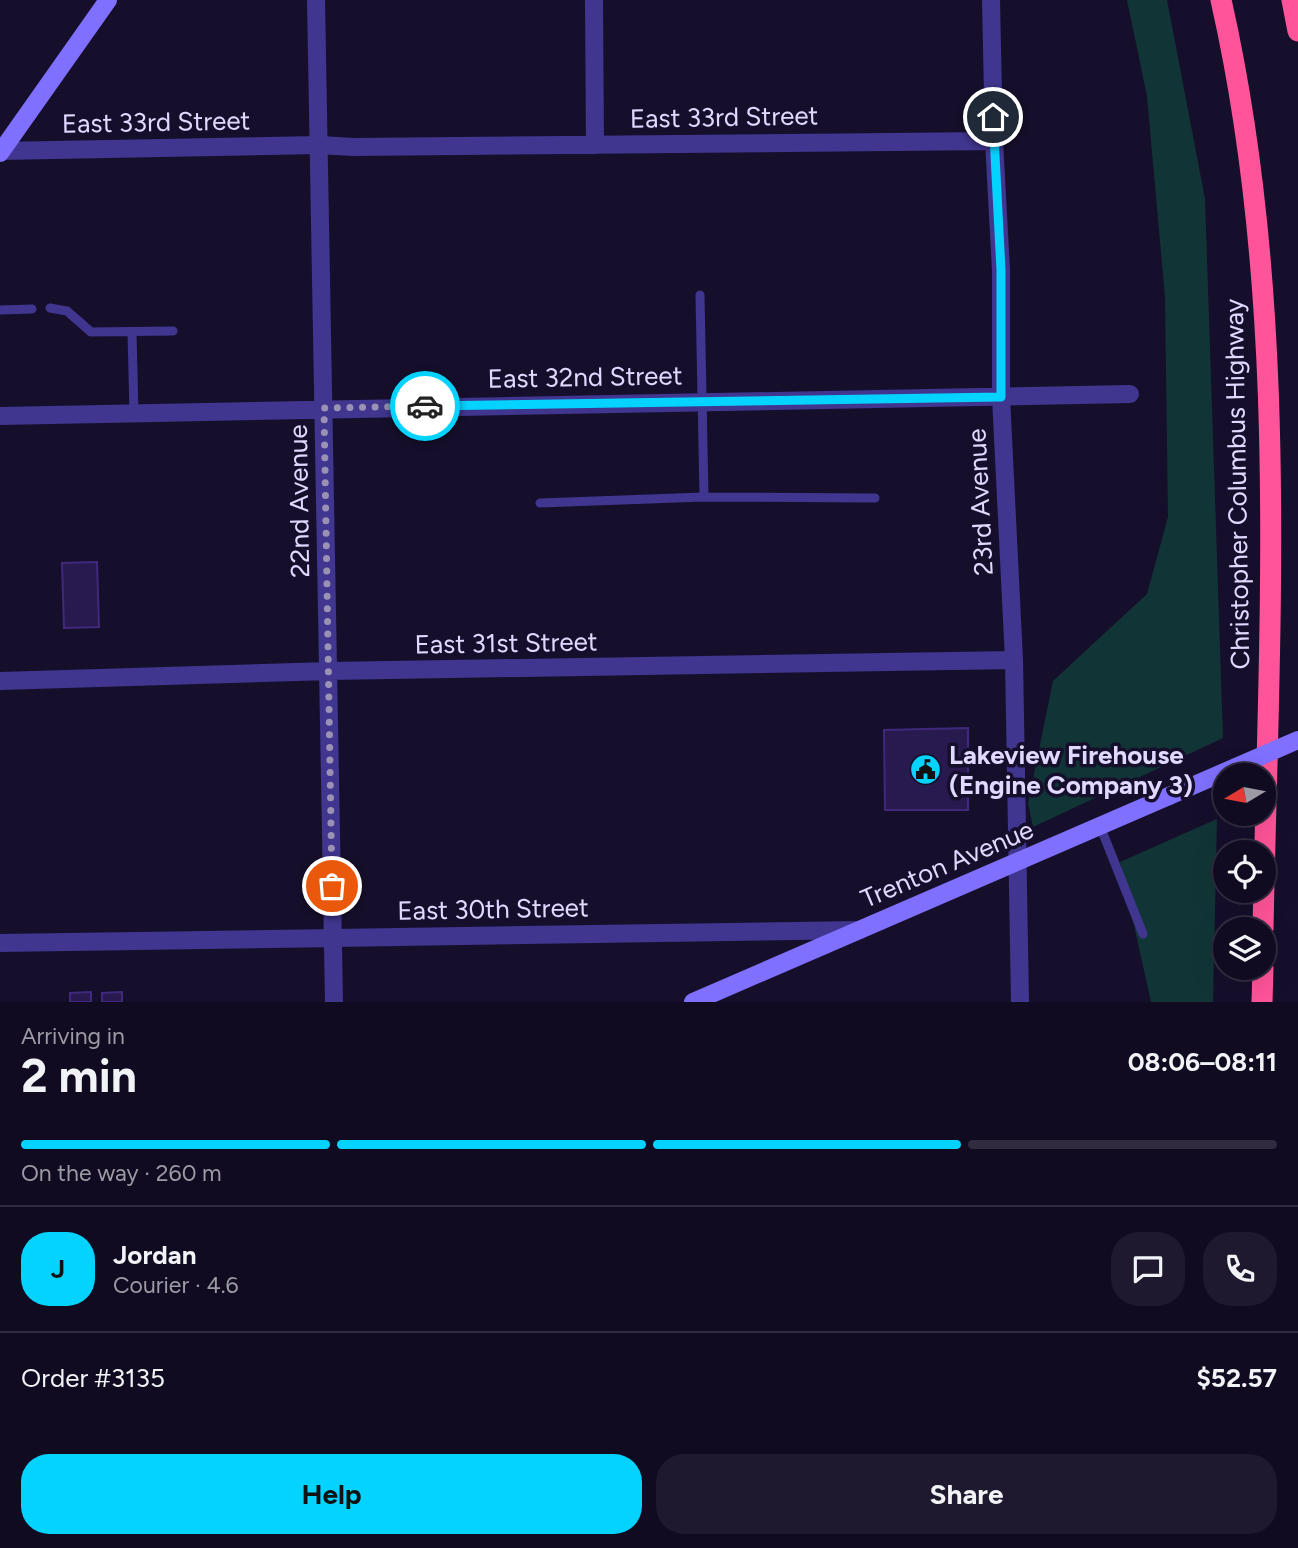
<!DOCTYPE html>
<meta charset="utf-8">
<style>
body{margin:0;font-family:Figtree,sans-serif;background:#1e192e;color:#f1f3f6;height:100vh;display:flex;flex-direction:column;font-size:26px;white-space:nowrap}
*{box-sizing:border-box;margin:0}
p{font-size:23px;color:#9c9ba5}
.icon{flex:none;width:38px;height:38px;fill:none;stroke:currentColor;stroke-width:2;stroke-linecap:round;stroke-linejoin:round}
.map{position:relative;height:1002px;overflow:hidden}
.sheet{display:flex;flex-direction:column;background:#100b21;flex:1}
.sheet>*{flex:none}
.needle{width:46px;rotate:260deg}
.tools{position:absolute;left:1213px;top:763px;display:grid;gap:14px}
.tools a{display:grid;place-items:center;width:63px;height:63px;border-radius:50%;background:#100b21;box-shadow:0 7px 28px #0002,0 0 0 2px #302b3f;font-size:35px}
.pin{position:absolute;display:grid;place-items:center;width:60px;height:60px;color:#fff;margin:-30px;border:4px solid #fff;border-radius:50%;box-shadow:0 2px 7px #0007}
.courier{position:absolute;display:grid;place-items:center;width:70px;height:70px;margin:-35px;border:5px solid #05d3ff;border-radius:50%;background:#fff;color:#222;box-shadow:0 2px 9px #0007}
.headline em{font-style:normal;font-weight:700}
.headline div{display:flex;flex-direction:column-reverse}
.headline{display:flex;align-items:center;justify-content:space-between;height:119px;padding:0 21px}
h1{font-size:46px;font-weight:700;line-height:52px}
.bar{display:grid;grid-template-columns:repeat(4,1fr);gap:10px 7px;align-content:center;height:84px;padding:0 21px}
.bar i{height:9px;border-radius:5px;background:#302b3f}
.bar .current{background:#05d3ff}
.bar p{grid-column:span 4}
.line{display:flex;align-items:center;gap:18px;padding:0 21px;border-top:2px solid #302b3f}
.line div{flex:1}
.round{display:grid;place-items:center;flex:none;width:74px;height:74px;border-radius:28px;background:#1e192e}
.cta{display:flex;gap:14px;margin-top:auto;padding:14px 21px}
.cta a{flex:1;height:80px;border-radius:28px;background:#05d3ff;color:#111;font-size:28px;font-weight:700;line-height:80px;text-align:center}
.cta a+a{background:#1e192e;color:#f1f3f6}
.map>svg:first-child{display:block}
.green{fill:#113536}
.building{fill:#28194e;stroke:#40297c;stroke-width:2}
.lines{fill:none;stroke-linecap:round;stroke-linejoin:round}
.lane{stroke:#40368f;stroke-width:9}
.street{stroke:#40368f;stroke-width:18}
.secondary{stroke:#7f70ff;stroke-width:18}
.highway{stroke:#ff5499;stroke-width:21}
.secondary-bridge{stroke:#7f70ff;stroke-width:18}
.done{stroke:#9a92b5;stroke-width:7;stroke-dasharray:0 12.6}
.route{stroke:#05d3ff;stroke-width:9}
.labels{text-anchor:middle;stroke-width:7;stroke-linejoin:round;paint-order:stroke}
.street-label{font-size:26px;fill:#e1d9ff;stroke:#160f2c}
.poi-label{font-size:26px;font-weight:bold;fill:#e1d9ff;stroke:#160f2c;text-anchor:start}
</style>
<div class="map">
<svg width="1298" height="1002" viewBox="0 0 1298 1002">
<rect width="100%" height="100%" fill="#160f2c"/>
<path class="green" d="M1127,0h40l38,199 18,539 -190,89 -5,-24 25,-122 94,-87 21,-77 -3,-220 -18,-201z
M1217,819l-4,183h-62l-31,-140z"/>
<path class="building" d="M97,562l2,65 -35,1 -2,-65z
M968,728v82h-83l-1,-80z
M91,992v10h-21v-9z
M122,992v10h-20v-9z"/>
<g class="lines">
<path class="lane" d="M50,308l17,3 24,21 82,-1
M0,310l32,-1
M132,333l2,80
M704,497l171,1
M540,503l164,-6 -4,-202
M1100,826l43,108"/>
<path class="street" d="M316,0l18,1002
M594,0l1,145
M991,0l3,141 7,129v127l13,263 6,342
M0,151l319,-6 35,2 640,-6
M0,416l1130,-22
M0,681l329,-10 685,-11
M0,943l860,-13"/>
<path class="secondary" d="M0,153l108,-153
M693,1002l476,-206"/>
<path class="highway" d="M1221,0c69,304 48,620 42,929
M1292,0l6,31
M1262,1002l1,-34"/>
<path class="secondary-bridge" d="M1169,796l129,-56"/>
</g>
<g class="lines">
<path class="done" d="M332,886l-8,-478 101,-2"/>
<path class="route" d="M425,406l576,-9v-127l-8,-153"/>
</g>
<defs>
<symbol id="civic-disc" viewBox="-11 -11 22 22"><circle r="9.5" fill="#05d3ff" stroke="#160f2c"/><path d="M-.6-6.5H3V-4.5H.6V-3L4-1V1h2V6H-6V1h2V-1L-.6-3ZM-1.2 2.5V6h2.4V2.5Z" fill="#111"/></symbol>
</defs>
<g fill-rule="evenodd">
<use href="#civic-disc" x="908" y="752" width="35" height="35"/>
</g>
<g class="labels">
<g class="street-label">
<text transform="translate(724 117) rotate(-1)" y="9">East 33rd Street</text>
<text transform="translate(156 122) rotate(-1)" y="9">East 33rd Street</text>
<text transform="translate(585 377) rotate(-1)" y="9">East 32nd Street</text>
<text transform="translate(1237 484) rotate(-91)" y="9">Christopher Columbus Highway</text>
<text transform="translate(299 501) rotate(-91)" y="9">22nd Avenue</text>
<text transform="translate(980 502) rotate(-93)" y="9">23rd Avenue</text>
<text transform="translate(506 643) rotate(-1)" y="9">East 31st Street</text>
<text transform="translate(947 864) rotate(-23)" y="9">Trenton Avenue</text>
<text transform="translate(493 909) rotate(-1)" y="9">East 30th Street</text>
</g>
<g class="poi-label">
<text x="949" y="764">Lakeview Firehouse<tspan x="949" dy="30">(Engine Company 3)</tspan></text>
</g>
</g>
</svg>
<div class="tools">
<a><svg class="needle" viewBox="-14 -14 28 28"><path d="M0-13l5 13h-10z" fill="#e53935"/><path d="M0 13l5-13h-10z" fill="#9c9ba5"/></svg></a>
<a><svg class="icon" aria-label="locate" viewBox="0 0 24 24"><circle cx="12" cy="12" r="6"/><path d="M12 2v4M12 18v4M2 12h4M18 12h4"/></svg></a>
<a><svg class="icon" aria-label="layers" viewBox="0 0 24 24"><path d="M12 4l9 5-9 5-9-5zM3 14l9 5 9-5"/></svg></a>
</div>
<div class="pin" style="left:332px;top:886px;background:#ea580c"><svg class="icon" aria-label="bag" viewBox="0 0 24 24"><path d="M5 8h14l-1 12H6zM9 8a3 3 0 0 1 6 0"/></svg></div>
<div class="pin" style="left:993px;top:117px;background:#1f2937"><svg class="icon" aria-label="home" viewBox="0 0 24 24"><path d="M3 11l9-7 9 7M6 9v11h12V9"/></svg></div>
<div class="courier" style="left:425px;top:406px"><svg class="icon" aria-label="car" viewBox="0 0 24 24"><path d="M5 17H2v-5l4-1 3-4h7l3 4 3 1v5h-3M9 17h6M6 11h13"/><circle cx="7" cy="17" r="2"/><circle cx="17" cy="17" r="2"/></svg></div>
</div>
<section class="sheet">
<div class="headline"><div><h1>2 min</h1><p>Arriving in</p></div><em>08:06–08:11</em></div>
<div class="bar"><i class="current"></i><i class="current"></i><i class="current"></i><i></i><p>On the way · 260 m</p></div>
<div class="line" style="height:126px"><b class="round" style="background:#05d3ff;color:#111">J</b><div><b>Jordan</b><p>Courier · 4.6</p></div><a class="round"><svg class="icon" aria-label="chat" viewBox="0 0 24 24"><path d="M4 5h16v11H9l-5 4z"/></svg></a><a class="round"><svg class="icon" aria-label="phone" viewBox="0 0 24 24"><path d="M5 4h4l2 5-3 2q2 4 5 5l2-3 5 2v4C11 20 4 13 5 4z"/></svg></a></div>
<div class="line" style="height:91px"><div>Order #3135</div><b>$52.57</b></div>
<div class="cta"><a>Help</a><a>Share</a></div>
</section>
